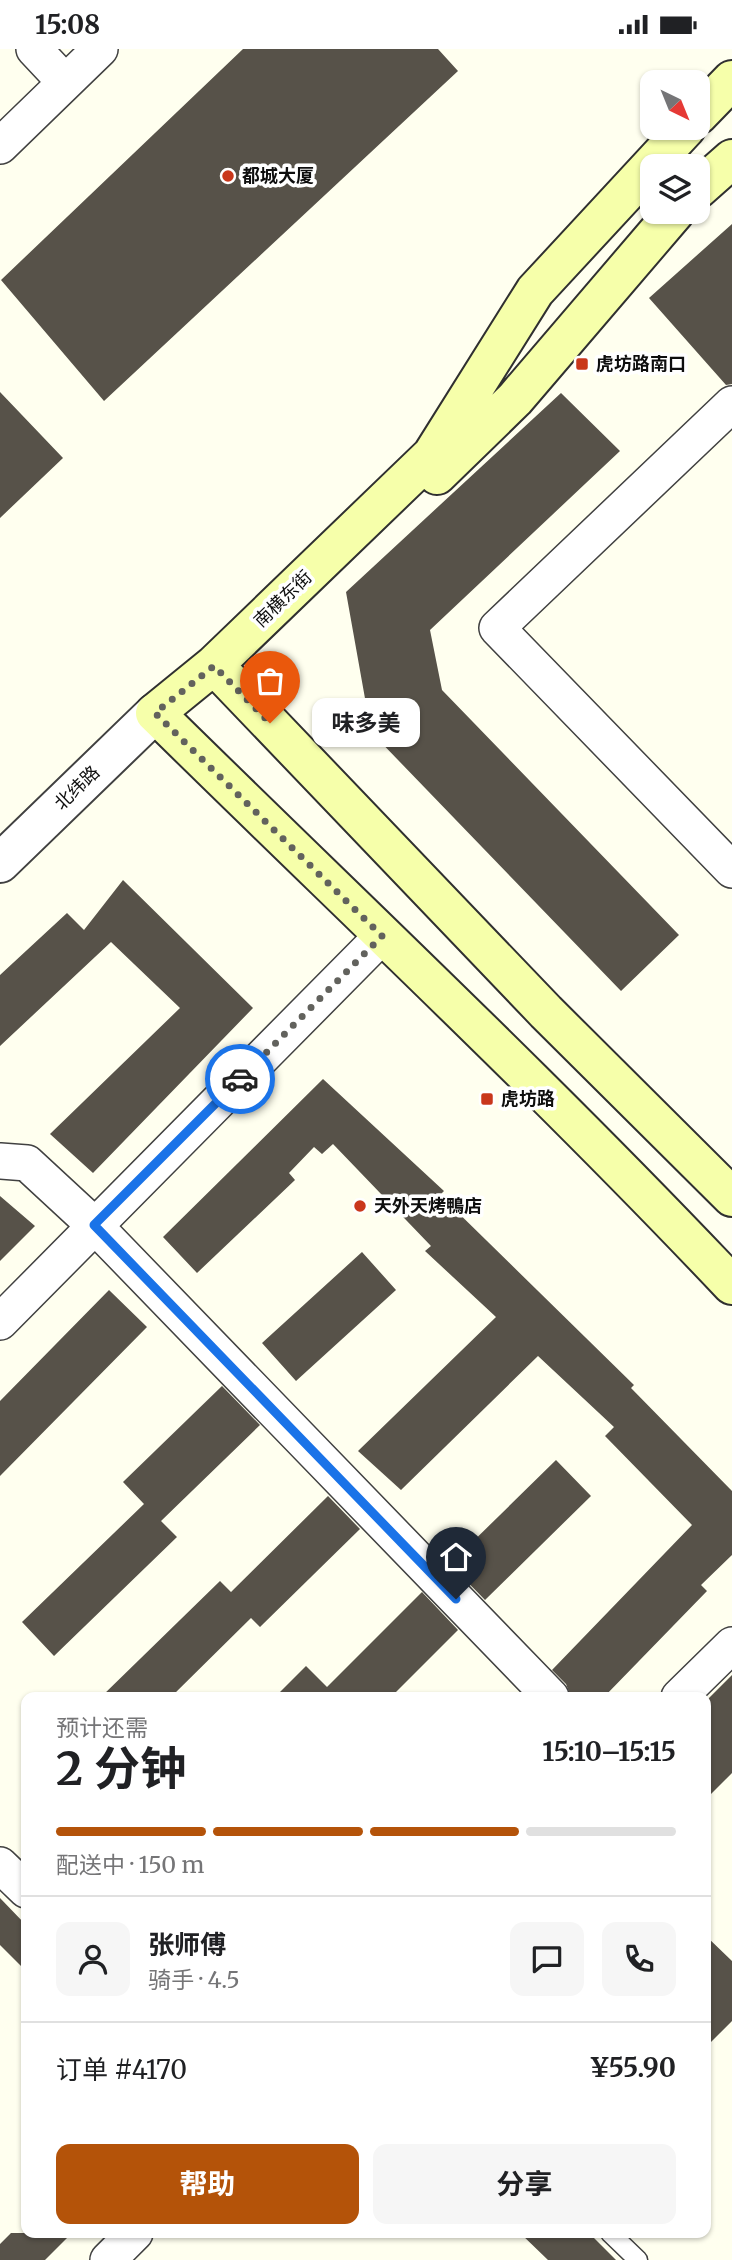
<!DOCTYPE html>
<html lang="zh">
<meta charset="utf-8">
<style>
body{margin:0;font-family:Merriweather,"Noto Sans SC",serif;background:#f6f6f6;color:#202124;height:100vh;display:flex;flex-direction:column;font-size:26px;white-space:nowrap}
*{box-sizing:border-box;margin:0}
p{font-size:23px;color:#757577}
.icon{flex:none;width:38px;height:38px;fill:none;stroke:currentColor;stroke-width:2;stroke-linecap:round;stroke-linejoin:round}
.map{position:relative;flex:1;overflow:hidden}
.drawer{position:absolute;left:21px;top:1643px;width:690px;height:546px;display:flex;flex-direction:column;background:#fff;border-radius:14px;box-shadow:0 2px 5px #0004}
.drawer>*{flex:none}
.needle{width:46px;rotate:137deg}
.controls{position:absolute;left:640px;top:21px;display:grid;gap:14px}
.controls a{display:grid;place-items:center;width:70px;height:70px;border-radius:14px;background:#fff;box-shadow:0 2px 5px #0004;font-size:35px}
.pin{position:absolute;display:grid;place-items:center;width:60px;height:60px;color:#fff;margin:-72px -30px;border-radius:50% 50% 50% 0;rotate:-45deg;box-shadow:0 0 7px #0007}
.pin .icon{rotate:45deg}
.courier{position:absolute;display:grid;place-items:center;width:70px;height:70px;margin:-35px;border:5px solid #1a73e8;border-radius:50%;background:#fff;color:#222;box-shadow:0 2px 9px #0007}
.bubble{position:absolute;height:49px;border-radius:14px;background:#fff;box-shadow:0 2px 5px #0004;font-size:23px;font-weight:700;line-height:49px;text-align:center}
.overview em{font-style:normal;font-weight:700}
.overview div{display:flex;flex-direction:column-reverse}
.overview{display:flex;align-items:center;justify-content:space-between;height:119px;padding:0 35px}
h1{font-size:46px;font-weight:700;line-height:52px}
.bar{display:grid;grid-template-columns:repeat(4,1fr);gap:10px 7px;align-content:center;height:84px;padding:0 35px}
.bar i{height:9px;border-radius:5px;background:#e0e0e0}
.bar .selected{background:#b45309}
.bar p{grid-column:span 4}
.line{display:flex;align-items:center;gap:18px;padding:0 35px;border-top:2px solid #e0e0e0}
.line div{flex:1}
.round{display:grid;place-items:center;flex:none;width:74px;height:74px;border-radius:14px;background:#f6f6f6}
.primary-button{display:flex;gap:14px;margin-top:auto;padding:14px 35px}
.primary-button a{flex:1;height:80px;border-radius:14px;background:#b45309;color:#fff;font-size:28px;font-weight:700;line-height:80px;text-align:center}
.primary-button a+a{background:#f6f6f6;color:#202124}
.status{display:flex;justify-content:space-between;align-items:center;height:49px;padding:0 35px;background:#fff;direction:ltr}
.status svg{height:19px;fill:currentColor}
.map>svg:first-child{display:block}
.building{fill:#575249}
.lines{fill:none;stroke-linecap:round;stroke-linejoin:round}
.service-casing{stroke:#414141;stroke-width:21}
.minor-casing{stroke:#414141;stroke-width:38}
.tertiary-casing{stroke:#414141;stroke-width:42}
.secondary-casing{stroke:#303030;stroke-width:42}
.service{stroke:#fff;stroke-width:18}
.minor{stroke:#fff;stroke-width:35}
.tertiary{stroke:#fff;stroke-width:38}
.secondary{stroke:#f6ffaa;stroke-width:38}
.done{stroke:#62625d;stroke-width:7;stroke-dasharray:0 12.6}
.route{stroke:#1a73e8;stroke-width:9}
.poi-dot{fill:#c9371b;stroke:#fff;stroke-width:2.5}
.labels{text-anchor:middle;stroke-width:7;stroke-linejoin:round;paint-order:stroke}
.poi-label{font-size:18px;font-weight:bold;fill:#0e0e0e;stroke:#fff;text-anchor:start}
.street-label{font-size:18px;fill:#0e0e0e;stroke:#fff}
</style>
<div class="status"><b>15:08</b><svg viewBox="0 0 49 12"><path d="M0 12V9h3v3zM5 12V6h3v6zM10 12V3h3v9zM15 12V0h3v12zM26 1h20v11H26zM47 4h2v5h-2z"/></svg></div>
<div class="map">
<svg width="732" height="2211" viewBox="0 0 732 2211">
<rect width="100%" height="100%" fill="#ffffef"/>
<path class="building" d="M243,0h195l20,22 -354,330 -103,-121z
M732,175v160l-6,1 -77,-87z
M0,343l63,66 -63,60z
M561,344l59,58 -190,179 12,60 237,245 -58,56 -250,-259 -25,-140z
M123,831l130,128 -160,165 -43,-39 130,-126 -69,-66 -111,104v-71l67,-62 17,17z
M323,1030l121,112 -4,4 194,190 -3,3 101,103v64l-31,30 6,6 -103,106h-33l-5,-13 -14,-14 140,-145 -87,-89 9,-9 -76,-71 -137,134 -43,-39 138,-134 -71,-66 6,-5 -98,-102 -11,10 -8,-7 -25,26 6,7 -98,93 -34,-36z
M0,1147l35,30 -35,35z
M362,1203l34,38 -100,91 -34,-38z
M109,1241l38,37 -147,149v-75z
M222,1337l38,39 -99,96 16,16 -123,119 -32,-34 122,-118 -21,-22z
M556,1411l35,36 -106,104 -35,-36z
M328,1447l32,33 -100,98 -9,-9 -80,79h-70l119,-116 11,11z
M422,1543l36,38 -67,67h-116l31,-31 21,21z
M732,1626v98l-27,27v-98z
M0,1849l26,27v46l-26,-26z
M705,1886l27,26v60l-27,27z
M11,2184h61l-27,27h-45v-16z
M520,2184h69l27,27h-68z"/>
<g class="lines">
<defs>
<path id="service" d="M610,2184l28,27"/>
<path id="minor" d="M34,0l30,32
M0,97l100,-97
M732,355l-235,224 235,242
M0,1112l27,2 67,62 457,472
M0,1273l382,-386
M679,1648l53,-52
M0,1816l26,25
M108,2211l27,-27"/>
<path id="tertiary" d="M0,814l155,-150"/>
<path id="secondary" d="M698,66l34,-35
M686,79l-151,163 -103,164 -218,210 -59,48c193,190 391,375 577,572
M698,140l34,-30
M437,426l78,-76 160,-187
M214,616l332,347 186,185"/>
</defs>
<use href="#service" class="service-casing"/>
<use href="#minor" class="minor-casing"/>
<use href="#tertiary" class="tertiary-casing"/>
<use href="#secondary" class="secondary-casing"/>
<use href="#service" class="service"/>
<use href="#minor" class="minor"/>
<use href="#tertiary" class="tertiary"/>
<use href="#secondary" class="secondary"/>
</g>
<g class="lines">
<path class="done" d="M240,1030l142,-143 -227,-223 59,-47 56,57"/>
<path class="route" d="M240,1030l-146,146 362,374"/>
</g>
<g class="poi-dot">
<circle cx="228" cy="127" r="7"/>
<rect x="575" y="308" width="14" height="14" rx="3.5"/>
<rect x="480" y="1043" width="14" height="14" rx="3.5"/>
<circle cx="360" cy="1157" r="7"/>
</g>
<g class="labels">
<g class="poi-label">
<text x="242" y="133">都城大厦</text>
<text x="596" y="321">虎坊路南口</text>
<text x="501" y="1056">虎坊路</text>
<text x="374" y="1163">天外天烤鴨店</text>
</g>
<g class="street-label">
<text transform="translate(283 550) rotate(-44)" y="6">南横东街</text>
<text transform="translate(77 739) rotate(-44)" y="6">北纬路</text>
</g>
</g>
</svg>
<div class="controls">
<a><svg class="needle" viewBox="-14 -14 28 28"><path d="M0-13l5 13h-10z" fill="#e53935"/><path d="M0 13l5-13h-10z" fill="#757577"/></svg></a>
<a><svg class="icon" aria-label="layers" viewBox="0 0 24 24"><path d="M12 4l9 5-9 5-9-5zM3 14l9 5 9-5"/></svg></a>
</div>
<div class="pin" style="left:270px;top:674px;background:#ea580c"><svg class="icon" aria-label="bag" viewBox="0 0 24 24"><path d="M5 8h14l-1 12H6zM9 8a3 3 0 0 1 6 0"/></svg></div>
<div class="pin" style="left:456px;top:1550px;background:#1f2937"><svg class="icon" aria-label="home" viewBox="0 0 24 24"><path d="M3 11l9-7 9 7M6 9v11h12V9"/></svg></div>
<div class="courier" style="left:240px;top:1030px"><svg class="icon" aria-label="car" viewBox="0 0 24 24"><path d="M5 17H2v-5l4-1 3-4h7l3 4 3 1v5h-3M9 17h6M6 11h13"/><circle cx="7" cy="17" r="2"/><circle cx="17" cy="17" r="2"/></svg></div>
<div class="bubble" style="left:312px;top:649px;width:108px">味多美</div>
<section class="drawer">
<div class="overview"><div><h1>2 分钟</h1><p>预计还需</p></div><em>15:10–15:15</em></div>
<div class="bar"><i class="selected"></i><i class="selected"></i><i class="selected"></i><i></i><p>配送中 · 150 m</p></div>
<div class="line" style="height:126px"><a class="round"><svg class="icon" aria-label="person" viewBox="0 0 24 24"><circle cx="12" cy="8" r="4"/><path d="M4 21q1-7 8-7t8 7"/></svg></a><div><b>张师傅</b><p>骑手 · 4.5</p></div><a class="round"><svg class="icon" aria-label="chat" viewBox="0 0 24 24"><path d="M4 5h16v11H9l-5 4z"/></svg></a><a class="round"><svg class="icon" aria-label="phone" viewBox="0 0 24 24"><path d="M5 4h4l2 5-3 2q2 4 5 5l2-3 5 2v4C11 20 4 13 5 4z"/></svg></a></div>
<div class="line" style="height:91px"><div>订单 #4170</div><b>¥55.90</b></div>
<div class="primary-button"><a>帮助</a><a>分享</a></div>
</section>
</div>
